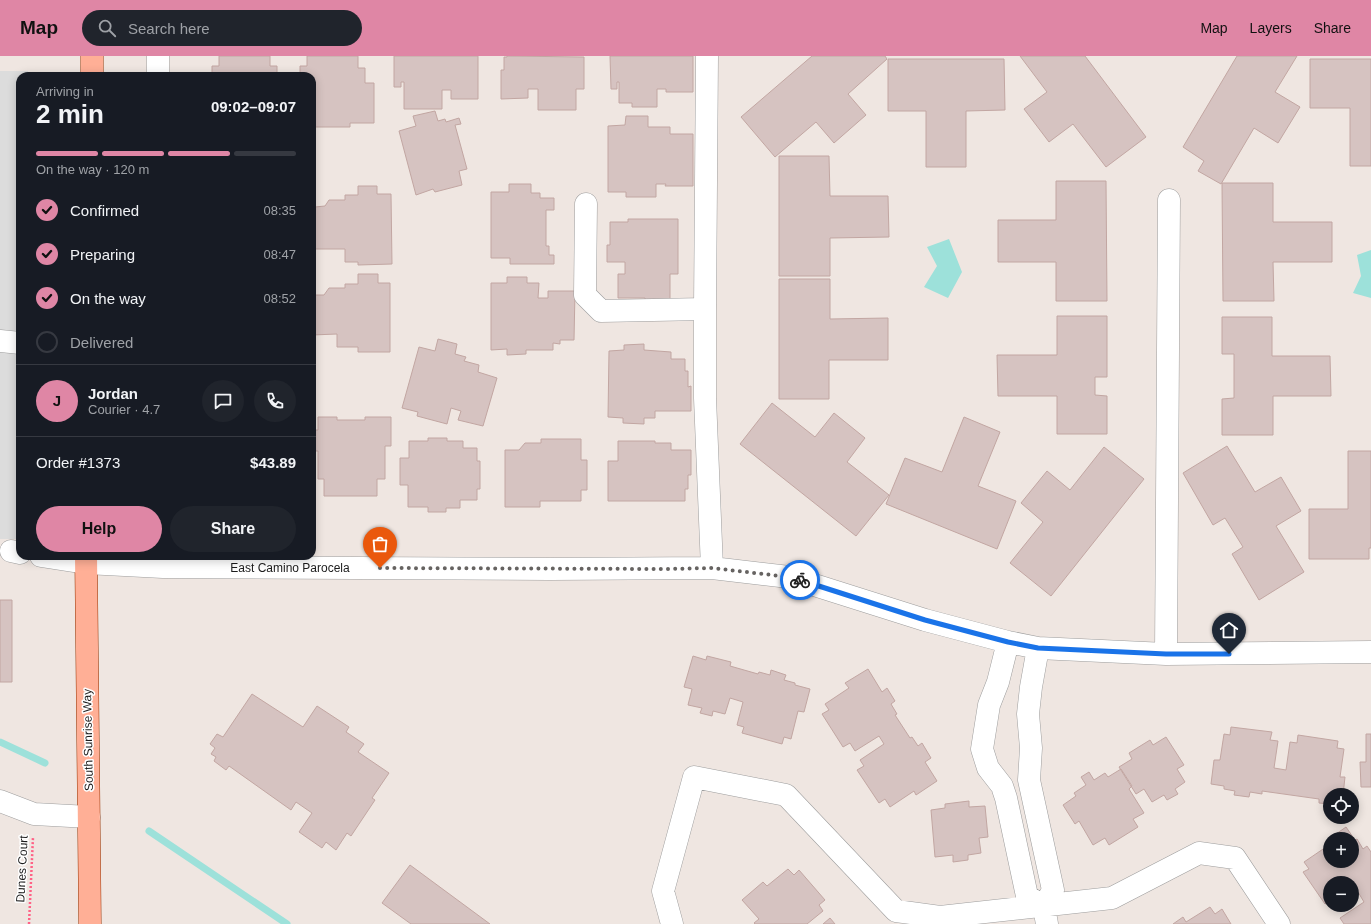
<!DOCTYPE html>
<meta charset="utf-8">
<style>
body{margin:0;font-family:Helvetica,sans-serif;background:#20242c;color:#f1f3f6;height:100vh;display:flex;flex-direction:column;font-size:15px;white-space:nowrap}
*{box-sizing:border-box;margin:0}
p{font-size:13px;color:#9ea1a6}
.icon{flex:none;width:22px;height:22px;fill:none;stroke:currentColor;stroke-width:2;stroke-linecap:round;stroke-linejoin:round}
.map{position:relative;flex:1;overflow:hidden}
.side{position:absolute;left:16px;top:16px;width:300px;height:488px;display:flex;flex-direction:column;background:#171b24;border-radius:12px;box-shadow:0 2px 10px #0003}
.side>*{flex:none}
.controls{position:absolute;left:1323px;top:732px;display:grid;gap:8px}
.controls a{display:grid;place-items:center;width:36px;height:36px;border-radius:50%;background:#171b24;box-shadow:0 2px 10px #0003;font-size:20px}
.pin{position:absolute;display:grid;place-items:center;width:34px;height:34px;color:#fff;margin:-41px -17px;border-radius:50% 50% 50% 0;rotate:-45deg;box-shadow:0 0 4px #0007}
.pin .icon{rotate:45deg}
.courier{position:absolute;display:grid;place-items:center;width:40px;height:40px;margin:-20px;border:3px solid #1a73e8;border-radius:50%;background:#fff;color:#222;box-shadow:0 1px 5px #0007}
.head em{font-style:normal;font-weight:700}
.head div{display:flex;flex-direction:column-reverse}
.head{display:flex;align-items:center;justify-content:space-between;height:68px;padding:0 20px}
h1{font-size:26px;font-weight:700;line-height:30px}
.bar{display:grid;grid-template-columns:repeat(4,1fr);gap:6px 4px;align-content:center;height:48px;padding:0 20px}
.bar i{height:5px;border-radius:3px;background:#363941}
.bar .current{background:#df86a5}
.bar p{grid-column:span 4}
.line{display:flex;align-items:center;gap:10px;padding:0 20px;border-top:1px solid #363941}
.line div{flex:1}
.round{display:grid;place-items:center;flex:none;width:42px;height:42px;border-radius:21px;background:#20242c}
ol{padding:0 20px;list-style:none}
li{display:flex;align-items:center;gap:12px;height:44px}
li p{margin-inline-start:auto}
li .icon{padding:4px;border-radius:50%;background:#df86a5;color:#111;stroke-width:4}
li:last-child{color:#9ea1a6}
li i{width:22px;height:22px;border:2px solid #363941;border-radius:50%}
.button{display:flex;gap:8px;margin-top:auto;padding:8px 20px}
.button a{flex:1;height:46px;border-radius:24px;background:#df86a5;color:#111;font-size:16px;font-weight:700;line-height:46px;text-align:center}
.button a+a{background:#20242c;color:#f1f3f6}
header{display:flex;align-items:center;gap:24px;box-sizing:border-box;height:56px;padding:0 20px;background:#df86a5;color:#111}
header strong{font-size:19px}
nav{display:flex;gap:22px;margin-inline-start:auto;font-size:14px}
.search{width:280px;height:36px;background:#20242c;display:flex;align-items:center;gap:10px;box-sizing:border-box;padding:0 14px;border-radius:22px;color:#9ea1a6;font-size:15px}
.map>svg:first-child{display:block}
.parking{fill:#dcdcdc}
.water{fill:#9de1da}
.lines{fill:none;stroke-linecap:round;stroke-linejoin:round}
.stream{stroke:#9de1da;stroke-width:7}
.building{fill:#d6c3c1;stroke:#c2a6a2;fill-rule:evenodd}
.minor-casing{stroke:#9d9d9d;stroke-width:23}
.major-casing{stroke:#953200;stroke-width:23}
.path{stroke:#ff6286;stroke-width:2.5;stroke-dasharray:2 2;stroke-linecap:butt}
.minor{stroke:#fff;stroke-width:22}
.major{stroke:#ffaf96;stroke-width:22}
.done{stroke:#666361;stroke-width:4;stroke-dasharray:0 7.2}
.route{stroke:#1a73e8;stroke-width:5}
.labels{text-anchor:middle;stroke-width:3;stroke-linejoin:round;paint-order:stroke}
.street-label{font-size:12px;fill:#1c1c1c;stroke:#fff}
</style>
<header>
<strong>Map</strong>
<div class="search"><svg class="icon" aria-label="search" viewBox="0 0 24 24"><circle cx="10" cy="10" r="6"/><path d="M15 15l6 6"/></svg>Search here</div>
<nav><a>Map</a><a>Layers</a><a>Share</a></nav>
</header>
<div class="map">
<svg width="1371" height="868" viewBox="0 0 1371 868">
<rect width="100%" height="100%" fill="#efe6e1"/>
<path class="parking" d="M0,15h28v5h-8v463h-20z"/>
<path class="water" d="M949,183l13,33 -14,26 -24,-11 13,-21 -10,-19z
M1371,194v48l-18,-5 8,-17 -4,-21z"/>
<g class="lines">
<path class="stream" d="M0,686l45,21
M149,775l138,93"/>
</g>
<path class="building" d="M219,0h51v10h7v10h-65v-10h7z
M307,0h51v12h7v15h9v40h-24v4h-35v-4h-3v-47h-12v-10h7z
M394,0h84v43h-27v-9h-9v19h-38v-27h-3v5h-7z
M507,0l77,1v32h-8v21h-38v-21h-10v9l-27,1v-29h3v-13h3z
M610,0h83v36h-27v-3h-9v18h-25v-4h-13v-21h-2v7h-6z
M812,0h73l2,3 -39,35 18,21 -32,28 -18,-21 -41,35 -34,-40z
M1020,0h65l61,81 -40,30 -33,-43 -24,18 -25,-33 23,-17z
M1237,0h60l-22,36 25,15 -22,36 -24,-15 -33,56 -23,-13 6,-10 -21,-14z
M888,3h116l1,51 -39,1v56h-40v-56h-38z
M1310,3h61v107h-21v-58h-40z
M435,55l3,10 7,-2 1,3 13,-4 2,6 -6,1 12,44 -8,2 3,14 -27,7 -2,-3 -17,6 -17,-64 17,-5 -3,-10z
M626,60h22v11h22v7h23v52h-28l1,-2h-10v13h-30v-5h-18v-66l17,-1z
M779,100h50l1,40h58l1,41 -59,1v38h-51z
M1056,125h50l1,120h-51v-39h-58v-42h58z
M1222,127h51v39h59v40h-59l1,39h-51z
M509,128h22v9h9v5h14v12h-8v36h3v9h5v9h-44v-6h-19v-66h18z
M358,130h19v8h14l1,70 -34,1v-3h-13v-13h-33v-31h3v-11l10,-1 4,-6h16v-5h13z
M628,163h50v55h-8v27h-25v-3h-27v-24h7v-12h-18v-17h3v-23h18z
M358,218h20v9h12v69h-32v-5h-21v-13l-25,1v-28h2v-12h10l5,-7h16v-4h13z
M507,221h20v6h12l-1,15h10v-7h27l-1,49h-14v4l-7,-1v7h-27v4l-19,1v-6l-16,1v-67h16z
M779,223h51v40l58,-1v42h-59v39h-50z
M1057,260h50v61h-12v18l12,1v38h-50v-38h-59l-1,-41h60z
M1222,261h50v39h58l1,40h-58v39h-51v-36l12,-1v-44h-12z
M438,283l19,5 -2,10 11,3 -2,4 15,4 -1,7 19,6 -14,48 -25,-6 3,-9 -10,-3 -4,16 -30,-8 1,-4 -16,-4 17,-61 16,4z
M644,288v6l27,2v7h14v12h3v16l3,-1v25h-36v7h-11v6l-21,-1v-5l-15,-1 1,-66 15,-1v-5z
M772,347l43,34 19,-24 31,25 -18,24 42,33 -33,41 -116,-92z
M318,361h19v3h28v-3h26v29h-6v33h-8v17h-53v-17h-6v-28h-4v-21h4z
M964,361l36,15 -22,54 38,15 -19,48 -111,-45 19,-46 37,14z
M428,382h19v3h16v7h14v13h3v28h-3v11h-17v8h-14v4h-18v-5h-20v-22h-8v-27h9v-17h19z
M541,383h40v21h6v30h-6v11h-41v6h-35v-57h14l6,-7h16z
M618,385h37v2h16v7h20v25h-3v14h-3v12h-77v-40h10z
M1227,390l28,46 26,-15 20,34 -25,15 28,46 -45,28 -27,-46 11,-7 -18,-29 -12,7 -30,-52z
M1104,391l40,32 -93,117 -41,-33 33,-41 -22,-19 26,-32 23,19z
M1348,395h23v97h-2v11h-60v-50h39z
M0,544h12v82h-12z
M693,600l13,4 1,-4 24,6 -1,4 28,8 1,-2 11,3 1,-5 15,5 -2,5 11,3v2l15,4 -6,23 -6,-1 -7,28 -7,-2 -2,7 -40,-11 2,-6 -7,-2 6,-23 -13,-4 -5,16 -12,-3 -1,5 -12,-3 2,-5 -14,-3 4,-16 -8,-2z
M868,613l14,23 5,-4 8,13 -4,3 6,10 -2,1 15,23 2,-1 6,9 4,-3 9,15 -6,4 12,19 -21,14 -2,-4 -24,16 -5,-8 -6,4 -22,-33 7,-4 -4,-6 24,-16 -5,-8 -24,15 -5,-8 -7,4 -21,-33 7,-4 -4,-6 24,-16 -4,-5z
M252,638l51,33 14,-21 32,21 -3,5 18,12 -6,8 31,21 -17,25 3,2 -24,36 -4,-3 -11,17 -10,-8 -4,6 -23,-16 13,-19 -16,-11 -5,8 -62,-44 -3,4 -12,-9 2,-4 -5,-3 4,-6 -5,-4 7,-10 6,3z
M1231,671l41,5 -2,8 8,1 -4,27 12,2 4,-28 7,1 1,-8 40,6 -1,7 7,1 -4,28h5l-2,18h-13l-1,9 -10,-1v-4l-57,-8v3l-12,-2 -1,5 -15,-2 1,-4 -11,-2v-3l-13,-2 3,-24h6l4,-26 6,1z
M1366,678h5v53h-10l-1,-25h6z
M1166,681l18,28 -7,4 8,13 -10,7 3,5 -11,6 -3,-5 -12,7 -8,-13 -8,5 -17,-27 13,-8 -3,-6 21,-13 3,5z
M1121,713l11,17 -3,3 15,24 -11,6 5,8 -29,18 -4,-7 -12,7 -14,-24 -4,3 -12,-19 13,-9 -2,-3 12,-8 -5,-8 8,-5 5,8 11,-7 3,4z
M969,745v6l16,-1 3,31 -9,1 2,15 -13,2v5l-15,2v-7l-18,2 -4,-47 14,-2v-4z
M1346,771l9,13 2,-1 6,10 4,-3 4,6v72h-27l-4,-6 24,-16 -6,-10 -6,5v-14h-22v18l-5,3 -22,-32 6,-3 -5,-7 25,-17 -3,-4zM1330,783h22v22h-22z
M410,809l80,59h-79l-29,-21z
M788,813l6,6 5,-5 26,30 -6,5 4,6 -16,13h-52l-1,-1 5,-4 -17,-19 21,-18 4,4z
M1210,851l5,7 7,-5 9,15h-58l10,-7 3,5z
M830,862l5,6h-12z"/>
<g class="lines">
<defs>
<path id="minor" d="M158,20v-20
M586,148l-1,91 16,16 104,-2v89l7,170
M705,253l2,-253
M0,285l20,2
M11,495l9,2
M41,500l45,7 77,4 387,2 162,-1 77,9 136,43 83,22 30,6 128,6 205,-2
M1008,586l-10,40 -9,23 -7,44 6,19 14,18 4,12 21,98 17,11
M1038,592l-7,39 -3,27 3,34 -2,32 24,110 -9,17 3,17
M1166,598l3,-454
M0,745l34,13 55,3
M672,868l-9,-33 31,-114 92,18 110,116 44,6 172,-19 87,-45 36,5 44,66"/>
<path id="major" d="M92,20v-20
M86,500l4,368"/>
</defs>
<use href="#minor" class="minor-casing"/>
<use href="#major" class="major-casing"/>
<path class="path" d="M29,868l4,-87"/>
<use href="#minor" class="minor"/>
<use href="#major" class="major"/>
</g>
<g class="lines">
<path class="done" d="M380,512l288,1 44,-1 77,9 11,3"/>
<path class="route" d="M800,524l125,40 83,22 30,6 128,6h63"/>
</g>
<g class="labels">
<g class="street-label">
<text x="290" y="516">East Camino Parocela</text>
<text transform="translate(88 684) rotate(-91)" y="4">South Sunrise Way</text>
<text transform="translate(22 813) rotate(-87)" y="4">Dunes Court</text>
</g>
</g>
</svg>
<div class="controls">
<a><svg class="icon" aria-label="locate" viewBox="0 0 24 24"><circle cx="12" cy="12" r="6"/><path d="M12 2v4M12 18v4M2 12h4M18 12h4"/></svg></a>
<a>+</a>
<a>−</a>
</div>
<div class="pin" style="left:380px;top:512px;background:#ea580c"><svg class="icon" aria-label="bag" viewBox="0 0 24 24"><path d="M5 8h14l-1 12H6zM9 8a3 3 0 0 1 6 0"/></svg></div>
<div class="pin" style="left:1229px;top:598px;background:#1f2937"><svg class="icon" aria-label="home" viewBox="0 0 24 24"><path d="M3 11l9-7 9 7M6 9v11h12V9"/></svg></div>
<div class="courier" style="left:800px;top:524px"><svg class="icon" aria-label="bike" viewBox="0 0 24 24"><circle cx="6" cy="16" r="4"/><circle cx="18" cy="16" r="4"/><path d="M6 16l4-8h5l3 8M10 8l3 8H6M13 5h3"/></svg></div>
<section class="side">
<div class="head"><div><h1>2 min</h1><p>Arriving in</p></div><em>09:02–09:07</em></div>
<div class="bar"><i class="current"></i><i class="current"></i><i class="current"></i><i></i><p>On the way · 120 m</p></div>
<ol>
<li><svg class="icon" aria-label="check" viewBox="0 0 24 24"><path d="M5 12l5 5 9-10"/></svg>Confirmed<p>08:35</p></li>
<li><svg class="icon" aria-label="check" viewBox="0 0 24 24"><path d="M5 12l5 5 9-10"/></svg>Preparing<p>08:47</p></li>
<li><svg class="icon" aria-label="check" viewBox="0 0 24 24"><path d="M5 12l5 5 9-10"/></svg>On the way<p>08:52</p></li>
<li><i></i>Delivered</li>
</ol>
<div class="line" style="height:72px"><b class="round" style="background:#df86a5;color:#111">J</b><div><b>Jordan</b><p>Courier · 4.7</p></div><a class="round"><svg class="icon" aria-label="chat" viewBox="0 0 24 24"><path d="M4 5h16v11H9l-5 4z"/></svg></a><a class="round"><svg class="icon" aria-label="phone" viewBox="0 0 24 24"><path d="M5 4h4l2 5-3 2q2 4 5 5l2-3 5 2v4C11 20 4 13 5 4z"/></svg></a></div>
<div class="line" style="height:52px"><div>Order #1373</div><b>$43.89</b></div>
<div class="button"><a>Help</a><a>Share</a></div>
</section>
</div>
